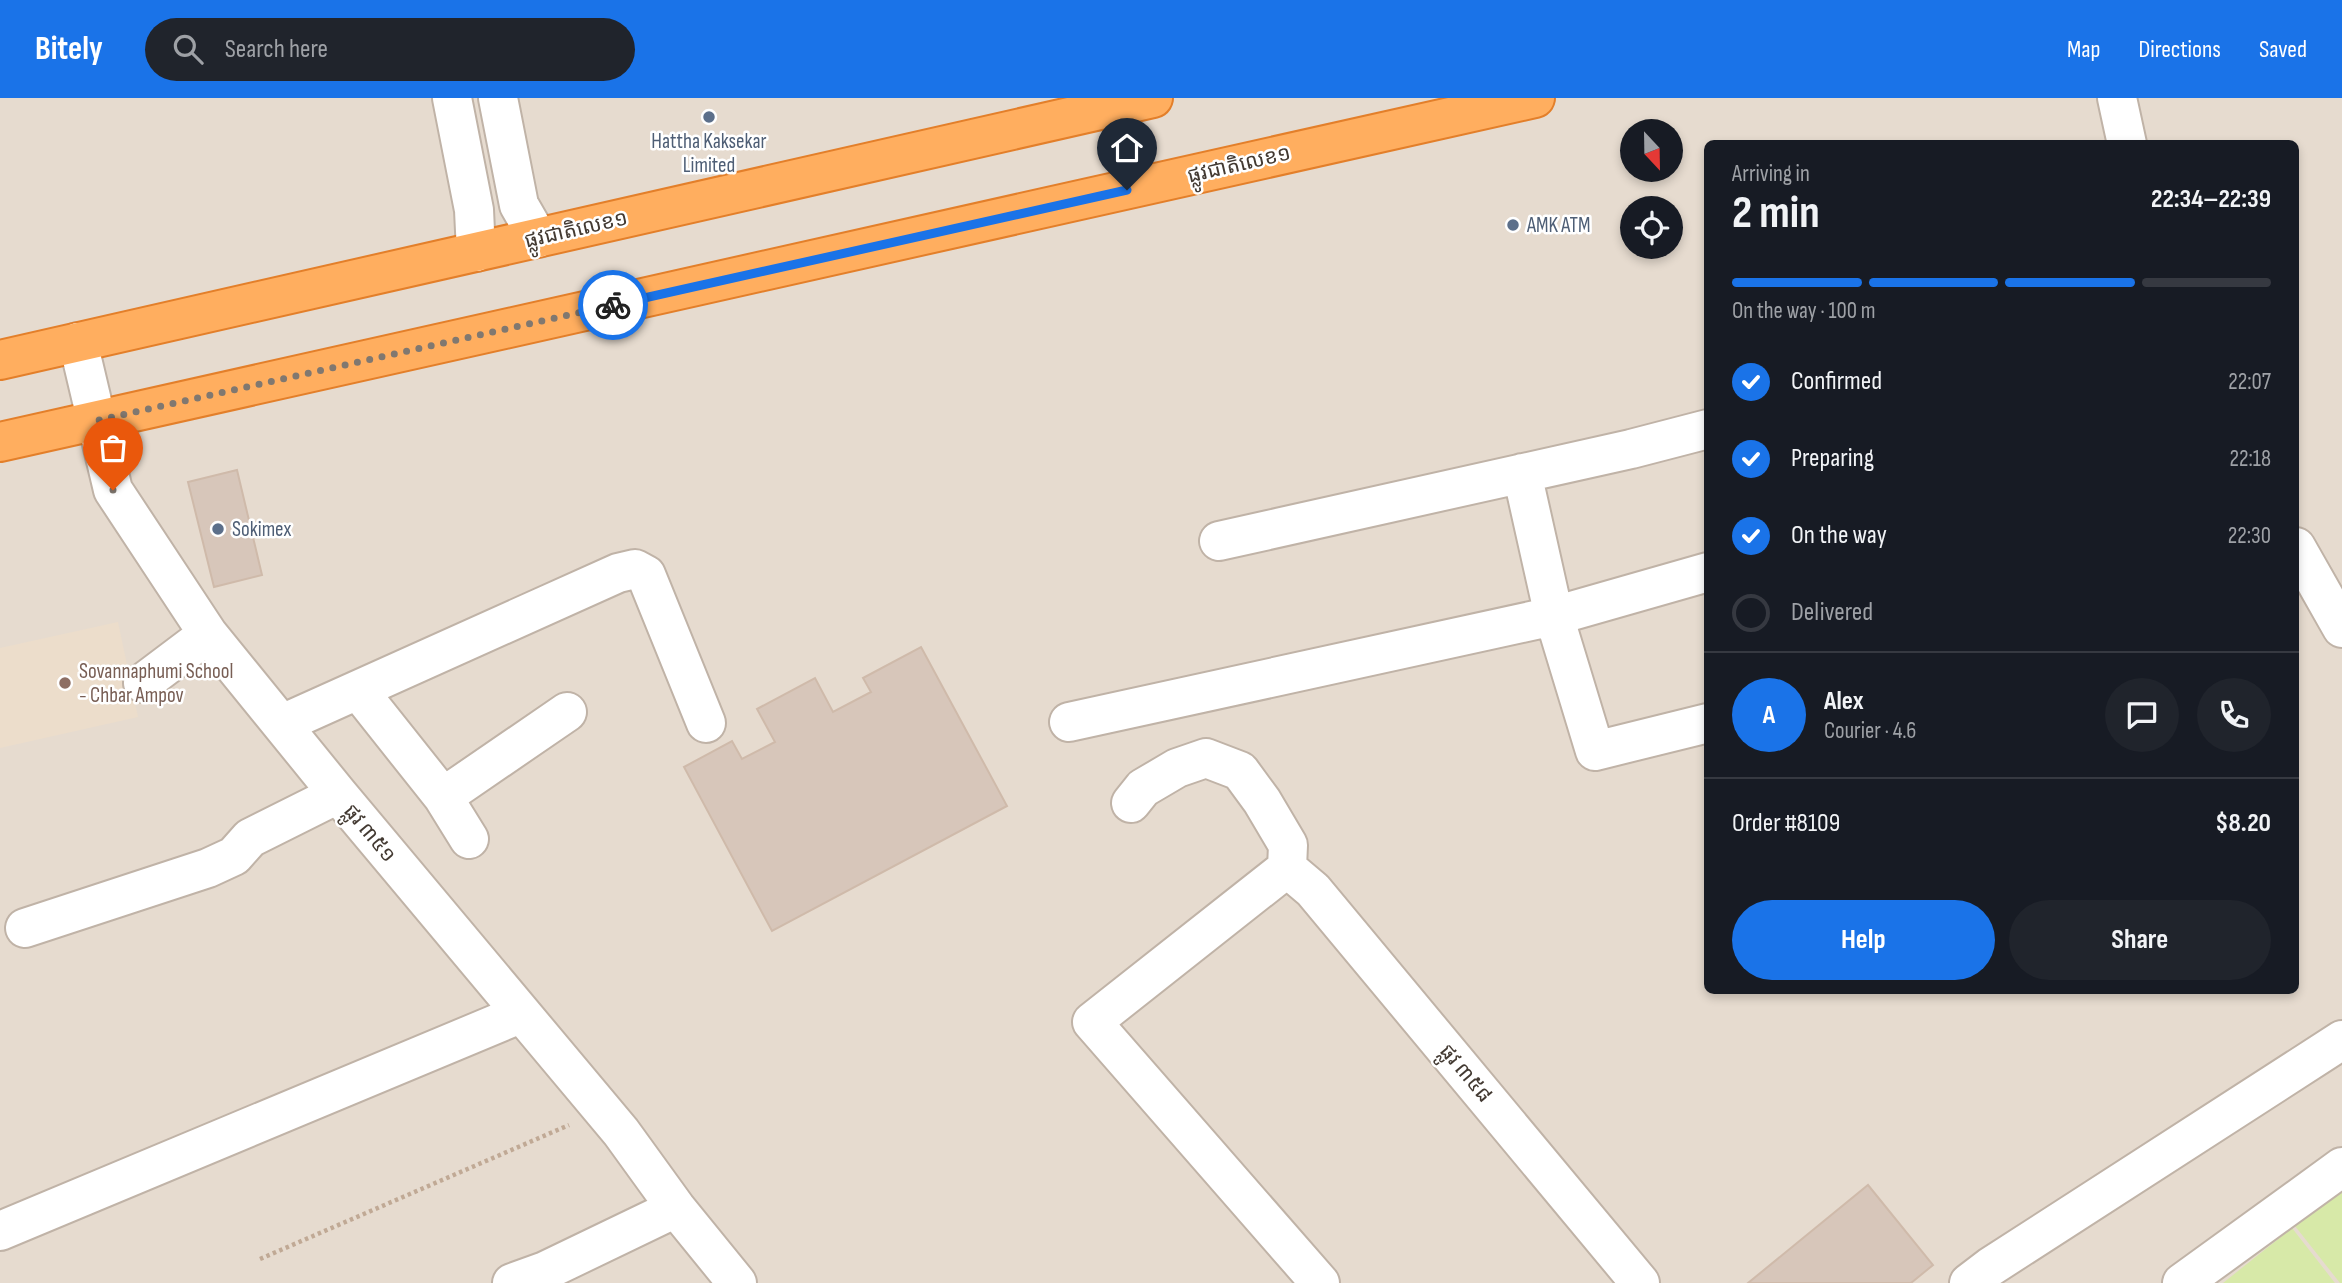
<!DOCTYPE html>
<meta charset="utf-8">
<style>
body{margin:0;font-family:"Sofia Sans Condensed","Noto Sans Khmer",sans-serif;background:#20242c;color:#f1f3f6;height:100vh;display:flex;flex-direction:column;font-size:26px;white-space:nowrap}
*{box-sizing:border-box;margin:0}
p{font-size:23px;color:#9ea1a6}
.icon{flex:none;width:38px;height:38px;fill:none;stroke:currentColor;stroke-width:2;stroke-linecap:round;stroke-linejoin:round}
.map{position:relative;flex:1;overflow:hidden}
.details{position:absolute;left:1704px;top:42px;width:595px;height:854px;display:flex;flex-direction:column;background:#171b24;border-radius:10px;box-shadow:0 4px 10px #0003}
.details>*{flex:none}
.needle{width:46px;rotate:158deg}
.fabs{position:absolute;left:1620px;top:21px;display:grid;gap:14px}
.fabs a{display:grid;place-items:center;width:63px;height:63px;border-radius:50%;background:#171b24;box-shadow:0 4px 10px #0003;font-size:35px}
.pin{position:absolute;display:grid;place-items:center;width:60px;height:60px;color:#fff;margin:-72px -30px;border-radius:50% 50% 50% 0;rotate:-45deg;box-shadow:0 0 7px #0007}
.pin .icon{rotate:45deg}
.courier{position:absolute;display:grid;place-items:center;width:70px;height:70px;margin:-35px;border:5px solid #1a73e8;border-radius:50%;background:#fff;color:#222;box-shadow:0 2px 9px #0007}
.head em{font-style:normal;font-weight:700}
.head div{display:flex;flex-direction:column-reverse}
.head{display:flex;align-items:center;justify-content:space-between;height:119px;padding:0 28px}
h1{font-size:46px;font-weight:700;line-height:52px}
.bar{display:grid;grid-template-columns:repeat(4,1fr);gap:10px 7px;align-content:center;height:84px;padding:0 28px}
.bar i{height:9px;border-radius:5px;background:#363941}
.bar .current{background:#1a73e8}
.bar p{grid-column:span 4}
.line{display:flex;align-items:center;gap:18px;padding:0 28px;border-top:2px solid #363941}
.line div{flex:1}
.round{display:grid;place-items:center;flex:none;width:74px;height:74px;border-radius:37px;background:#20242c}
ol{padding:0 28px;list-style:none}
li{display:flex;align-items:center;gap:21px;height:77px}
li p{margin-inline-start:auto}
li .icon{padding:7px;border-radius:50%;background:#1a73e8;color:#fff;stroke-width:4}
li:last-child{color:#9ea1a6}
li i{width:38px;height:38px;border:4px solid #363941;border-radius:50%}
.action{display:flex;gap:14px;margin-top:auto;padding:14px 28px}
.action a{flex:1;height:80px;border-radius:42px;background:#1a73e8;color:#fff;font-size:28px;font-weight:700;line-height:80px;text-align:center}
.action a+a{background:#20242c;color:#f1f3f6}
header{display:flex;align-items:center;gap:42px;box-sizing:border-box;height:98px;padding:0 35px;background:#1a73e8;color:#fff}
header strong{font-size:33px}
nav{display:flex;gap:38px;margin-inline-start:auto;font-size:24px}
.search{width:490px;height:63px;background:#20242c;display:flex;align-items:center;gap:18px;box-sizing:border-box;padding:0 24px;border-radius:38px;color:#9ea1a6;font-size:26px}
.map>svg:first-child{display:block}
.residential{fill:#e6dbcf;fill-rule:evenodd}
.education{fill:#ecddcb}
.green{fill:#d7e9a8}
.building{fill:#d7c6ba;stroke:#cfbaaa;stroke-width:2}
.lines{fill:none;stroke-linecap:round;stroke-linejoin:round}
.minor-casing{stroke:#c0b3a7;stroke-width:42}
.highway-casing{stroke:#e37f2a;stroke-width:42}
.path{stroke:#c0a995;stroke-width:4.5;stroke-dasharray:3.5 3.5;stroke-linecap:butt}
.minor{stroke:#fff;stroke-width:38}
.highway{stroke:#ffae5f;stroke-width:38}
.done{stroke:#807870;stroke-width:7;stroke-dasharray:0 12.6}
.route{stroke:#1a73e8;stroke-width:9}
.service-dot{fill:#5c6f8a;stroke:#fff;stroke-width:2.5}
.education-dot{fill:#8d6e63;stroke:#fff;stroke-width:2.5}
.labels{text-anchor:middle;stroke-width:5;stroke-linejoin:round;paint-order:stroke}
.service-label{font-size:21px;fill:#4e5e75;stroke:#fff;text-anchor:start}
.street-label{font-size:21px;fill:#433a32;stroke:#fff}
.education-label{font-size:21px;fill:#785e54;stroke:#fff;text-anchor:start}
</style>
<header>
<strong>Bitely</strong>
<div class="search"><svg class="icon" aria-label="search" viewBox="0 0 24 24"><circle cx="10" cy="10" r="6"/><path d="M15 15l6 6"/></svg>Search here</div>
<nav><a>Map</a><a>Directions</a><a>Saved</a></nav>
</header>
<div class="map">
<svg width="2342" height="1185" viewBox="0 0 2342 1185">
<rect width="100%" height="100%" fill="#f2eae2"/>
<path class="residential" d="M0,0h2342v1185h-2342zM1633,33h38v39h-38zM1708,46h588v846h-588zM1633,110h38v39h-38z"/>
<path class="education" d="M118,524l20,95 -138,31v-100z"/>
<path class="green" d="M2342,1090v95h-2l-45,-57z
M2292,1130l43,55h-112z"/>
<path class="building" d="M237,372l25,105 -48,12 -26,-105z
M921,549l86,159 -235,125 -88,-164 48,-26 10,18 33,-17 -18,-33 58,-31 18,34 38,-20 -8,-14z
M1868,1087l65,80 -22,18h-163z"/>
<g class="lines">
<defs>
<path id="minor" d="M452,0l22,112 2,42
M498,0l21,107 19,33
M2117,0l10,46
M78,244l35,148 95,144 130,160 283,338 55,76 61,75
M1522,375l32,143 41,135 113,-28
M1219,443l412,-92 77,-20
M2296,449l46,81
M143,585l65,-49
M358,592l85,107 26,42
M1069,624l485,-106 154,-44
M282,626l336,-151 17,-4 11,6 60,148
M443,699l124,-85
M1131,705l12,-15 34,-20 29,-10 34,13 22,30 26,44 -1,23 -195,154 228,261
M1287,770l26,22 327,393
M25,830l183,-60 26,-12 16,-18 88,-44
M0,1133l520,-217
M512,1185l33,-12 131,-63
M1969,1185l21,-16 352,-227
M2182,1185l160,-116"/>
<path id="highway" d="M0,262l1153,-262
M0,344l1535,-344"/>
</defs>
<use href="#minor" class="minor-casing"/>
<use href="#highway" class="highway-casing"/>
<path class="path" d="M260,1161l309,-134"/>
<use href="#minor" class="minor"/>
<use href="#highway" class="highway"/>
</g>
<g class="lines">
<path class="done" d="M113,392l-18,-69 518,-116"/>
<path class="route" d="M613,207l514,-115"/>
</g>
<g class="service-dot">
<circle cx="709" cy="19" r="7"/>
<circle cx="1513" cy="127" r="7"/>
<circle cx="218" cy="431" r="7"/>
</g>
<circle class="education-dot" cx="65" cy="585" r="7"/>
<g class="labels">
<g class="service-label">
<text x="709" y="50" text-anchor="middle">Hattha Kaksekar<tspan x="709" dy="24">Limited</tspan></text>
<text x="1527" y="134">AMK ATM</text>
<text x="232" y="438">Sokimex</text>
</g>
<g class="street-label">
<text transform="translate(1239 66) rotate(-13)" y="7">ផ្លូវជាតិលេខ១</text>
<text transform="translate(576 131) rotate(-13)" y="7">ផ្លូវជាតិលេខ១</text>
<text transform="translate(370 735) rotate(50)" y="7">ផ្លូវ ៣៥១</text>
<text transform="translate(1466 975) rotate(50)" y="7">ផ្លូវ ៣៥៨</text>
</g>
<g class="education-label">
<text x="79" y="580">Sovannaphumi School<tspan x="79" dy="24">- Chbar Ampov</tspan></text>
</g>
</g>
</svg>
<div class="fabs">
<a><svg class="needle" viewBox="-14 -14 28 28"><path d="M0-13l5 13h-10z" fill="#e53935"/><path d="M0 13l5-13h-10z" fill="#9ea1a6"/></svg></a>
<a><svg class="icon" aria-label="locate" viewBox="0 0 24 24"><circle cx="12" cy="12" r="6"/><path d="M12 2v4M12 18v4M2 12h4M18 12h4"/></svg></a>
</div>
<div class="pin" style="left:113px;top:392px;background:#ea580c"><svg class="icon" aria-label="bag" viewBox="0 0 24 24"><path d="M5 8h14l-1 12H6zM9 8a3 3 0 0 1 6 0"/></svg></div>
<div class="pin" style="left:1127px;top:92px;background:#1f2937"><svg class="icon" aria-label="home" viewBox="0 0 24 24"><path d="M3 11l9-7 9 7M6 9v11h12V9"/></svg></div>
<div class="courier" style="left:613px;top:207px"><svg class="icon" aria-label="bike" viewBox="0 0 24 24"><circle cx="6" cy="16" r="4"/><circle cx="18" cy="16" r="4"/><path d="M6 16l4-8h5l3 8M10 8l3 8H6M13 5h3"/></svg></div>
<section class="details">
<div class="head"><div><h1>2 min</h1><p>Arriving in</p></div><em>22:34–22:39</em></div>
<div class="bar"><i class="current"></i><i class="current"></i><i class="current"></i><i></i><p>On the way · 100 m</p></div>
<ol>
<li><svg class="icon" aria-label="check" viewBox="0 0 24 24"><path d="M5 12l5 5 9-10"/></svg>Confirmed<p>22:07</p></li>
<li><svg class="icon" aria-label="check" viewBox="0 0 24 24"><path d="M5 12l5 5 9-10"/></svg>Preparing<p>22:18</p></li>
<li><svg class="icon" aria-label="check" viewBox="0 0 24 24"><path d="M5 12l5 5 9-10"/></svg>On the way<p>22:30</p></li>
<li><i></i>Delivered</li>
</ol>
<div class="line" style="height:126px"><b class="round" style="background:#1a73e8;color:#fff">A</b><div><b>Alex</b><p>Courier · 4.6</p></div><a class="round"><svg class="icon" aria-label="chat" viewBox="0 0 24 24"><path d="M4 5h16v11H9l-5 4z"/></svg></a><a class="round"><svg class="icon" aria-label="phone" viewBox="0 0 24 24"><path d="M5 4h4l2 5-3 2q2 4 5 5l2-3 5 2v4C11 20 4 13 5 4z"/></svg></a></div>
<div class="line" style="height:91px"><div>Order #8109</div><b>$8.20</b></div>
<div class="action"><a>Help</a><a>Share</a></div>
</section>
</div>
